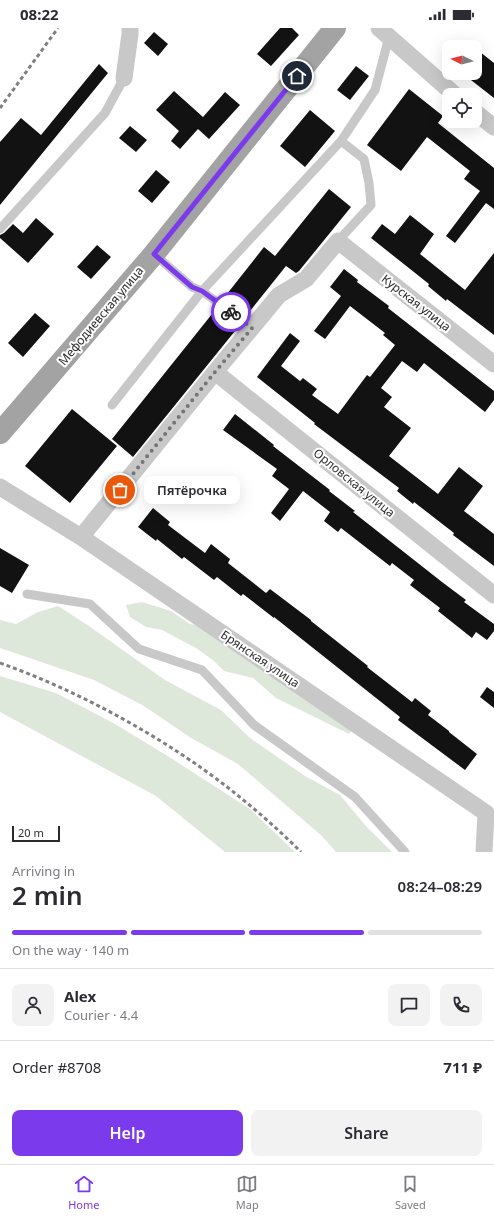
<!DOCTYPE html>
<meta charset="utf-8">
<style>
body{margin:0;font-family:"Noto Sans",sans-serif;background:#f2f2f3;color:#2b2b33;height:100vh;display:flex;flex-direction:column;font-size:15px;white-space:nowrap}
*{box-sizing:border-box;margin:0}
p{font-size:13px;color:#7c7c81}
.icon{flex:none;width:22px;height:22px;fill:none;stroke:currentColor;stroke-width:2;stroke-linecap:round;stroke-linejoin:round}
.map{position:relative;height:824px;overflow:hidden}
.side{display:flex;flex-direction:column;background:#fff;flex:1}
.side>*{flex:none}
.needle{width:26px;rotate:276deg}
.controls{position:absolute;left:442px;top:12px;display:grid;gap:8px}
.controls a{display:grid;place-items:center;width:40px;height:40px;border-radius:8px;background:#fff;box-shadow:0 4px 16px #0002;font-size:20px}
.scale{position:absolute;left:12px;bottom:10px;width:48px;box-sizing:border-box;padding-left:4px;border:2px solid #2b2b2b;border-top:0;font-size:11px;line-height:14px;white-space:nowrap;color:#2b2b2b;-webkit-text-stroke:3px #fff;paint-order:stroke}
.pin{position:absolute;display:grid;place-items:center;width:34px;height:34px;color:#fff;margin:-17px;border:2px solid #fff;border-radius:50%;box-shadow:0 1px 4px #0007}
.courier{position:absolute;display:grid;place-items:center;width:40px;height:40px;margin:-20px;border:3px solid #7c3aed;border-radius:50%;background:#fff;color:#222;box-shadow:0 1px 5px #0007}
.bubble{position:absolute;height:28px;border-radius:8px;background:#fff;box-shadow:0 4px 16px #0002;font-size:13px;font-weight:600;line-height:28px;text-align:center}
.overview em{font-style:normal;font-weight:600}
.overview div{display:flex;flex-direction:column-reverse}
.overview{display:flex;align-items:center;justify-content:space-between;height:68px;padding:0 12px}
h1{font-size:26px;font-weight:600;line-height:30px}
.bar{display:grid;grid-template-columns:repeat(4,1fr);gap:6px 4px;align-content:center;height:48px;padding:0 12px}
.bar i{height:5px;border-radius:3px;background:#e1e1e2}
.bar .current{background:#7c3aed}
.bar p{grid-column:span 4}
.line{display:flex;align-items:center;gap:10px;padding:0 12px;border-top:1px solid #e1e1e2}
.line div{flex:1}
.round{display:grid;place-items:center;flex:none;width:42px;height:42px;border-radius:8px;background:#f2f2f3}
.action{display:flex;gap:8px;margin-top:auto;padding:8px 12px}
.action a{flex:1;height:46px;border-radius:8px;background:#7c3aed;color:#fff;font-size:16px;font-weight:600;line-height:46px;text-align:center}
.action a+a{background:#f2f2f3;color:#2b2b33}
.status{display:flex;justify-content:space-between;align-items:center;height:28px;padding:0 20px;background:#fff;direction:ltr}
.status svg{height:11px;fill:currentColor}
.menu{display:flex;justify-content:space-around;align-items:center;height:56px;border-top:1px solid #e1e1e2;background:#fff;font-size:11px;color:#7c7c81}
.menu a{display:grid;justify-items:center;gap:2px}
.menu .current{color:#7c3aed}
.map>svg:first-child{display:block}
.green{fill:#dee8da}
.building{fill:#121212}
.lines{fill:none;stroke-linecap:round;stroke-linejoin:round}
.service{stroke:#c8c8c8;stroke-width:9}
.minor{stroke:#c8c8c8;stroke-width:17}
.primary{stroke:#a3a3a3;stroke-width:22}
.rail{stroke:#808080;stroke-width:3;stroke-dasharray:4 3;stroke-linecap:butt}
.done{stroke:#757575;stroke-width:4;stroke-dasharray:0 7.2}
.route{stroke:#7c3aed;stroke-width:5}
.labels{text-anchor:middle;stroke-width:4;stroke-linejoin:round;paint-order:stroke}
.street-label{font-size:12px;fill:#2b2b2b;stroke:#fff}
</style>
<div class="status"><b>08:22</b><svg viewBox="0 0 49 12"><path d="M0 12V9h3v3zM5 12V6h3v6zM10 12V3h3v9zM15 12V0h3v12zM26 1h20v11H26zM47 4h2v5h-2z"/></svg></div>
<div class="map">
<svg width="494" height="824" viewBox="0 0 494 824">
<rect width="100%" height="100%" fill="#fff"/>
<path class="green" d="M142,574l29,9 19,13 26,5 139,97 -6,8 -73,-36 -23,-20 -29,-7 -10,-10 -18,-13 -19,-10 -15,-8 -16,-3 -16,-10 -4,-12z
M58,578l31,20 76,54 56,30 29,28 55,38 35,19 25,30 27,27h-56l-14,-16 -84,-72 -47,-26 -47,-32 -50,-26 -94,-32v-28l16,4 22,-12z
M0,648l56,17 59,31 51,31 84,54 45,43h-70l-69,-56 -156,-84z"/>
<path class="building" d="M280,0h12l7,7 -28,31 -14,-12z
M154,4l14,12 -10,12 -14,-13z
M475,20l19,15v35l-32,-25h13z
M99,36l9,9 -108,132v-63l21,-24 20,17z
M356,38l13,10 -19,24 -13,-10z
M409,61l34,27 -5,7 56,45v41l-8,-6 -31,40 -9,-7 34,-45 -16,-12 6,-8 -43,-34 -26,34 -34,-26z
M174,63l29,26 22,-25 15,13 -31,34 -11,-10 -18,20 -9,-8 8,-10 -23,-21z
M310,82l25,21 -30,36 -25,-21z
M130,98l17,14 -11,12 -17,-14z
M156,142l14,12 -18,21 -14,-12z
M329,161l22,18 -52,64 -3,2 -10,-7 -40,50 -23,-17 41,-52 11,9z
M410,187l24,19 -14,20 45,36 29,-37v82l-47,-36 -1,2 -18,-15 1,-2 -58,-46 11,-14 13,10z
M36,190l18,16 -26,29 -28,-25v-3l4,-2 9,-9 10,9z
M97,217l14,12 -20,22 -14,-12z
M344,241l14,11 -1,2 32,24 -1,2 106,83v9l-9,12 -61,-49 -7,9 -15,-11 -21,27 11,9 -8,10 27,21 -22,28 49,38 21,-27 24,19 -19,25 30,23v32l-41,-31 1,-2 -40,-31 -1,2 -16,-13 2,-3 -85,-64 1,-1 -58,-46 33,-44 10,8 -19,25 19,15 3,-3 14,11 -5,6 26,19 29,-39 3,2 25,-32 -12,-10 2,-2 -35,-27 -25,33 -11,-8 27,-35 -11,-9z
M216,281l23,17 -106,131 -21,-18z
M35,285l15,13 -27,31 -15,-14z
M72,381l45,37 -47,57 -45,-37z
M235,386l39,31 -1,1 57,44 -1,1 26,20 -2,1 89,70 24,18 -2,2 30,22v7l-7,9 -11,-8 -4,6 -34,-27 2,-3 -30,-23 4,-5 -22,-17 -2,3 -49,-38 -3,4 -14,-11 6,-9 -27,-21 -23,30 -9,-8 18,-24 -17,-13 5,-7 -54,-39z
M153,480l17,14 -2,3 37,28 6,-9 19,15 -2,4 38,30 4,-4 41,31v1l57,45 -1,1 45,35 3,-4 16,13 -3,4 21,16v1l28,22 -12,16 -67,-50 2,-3 -126,-100v1l-31,-24 -2,2 -24,-19 -3,3 -30,-23 -2,2 -25,-20 -1,2 -18,-14z
M0,520l29,17 -17,28 -12,-7z
M487,659l7,5v16l-14,-11z"/>
<g class="lines">
<path class="service" d="M0,201l105,-116 19,-35
M338,213l33,-36 -2,-22 -5,-24 -23,-18
M154,226l38,33 10,4 139,-150 34,-51 14,-53
M112,377l90,-114 50,37
M27,566l63,10 49,45 63,21 52,55 101,72 50,55"/>
<path class="minor" d="M379,0l76,67
M124,50l6,-44v-6
M475,84l19,15
M215,344l279,223
M0,459l81,50 405,276 -2,39
M81,509l134,-165 64,-77 27,-16 32,-38 156,123"/>
<path class="primary" d="M0,405l154,-179 181,-226"/>
<path class="rail" d="M0,80l58,-80
M0,635c79,28 165,75 231,127 24,19 48,40 70,62"/>
</g>
<g class="lines">
<path class="done" d="M120,462l95,-118 37,-44 -21,-16"/>
<path class="route" d="M231,284l-29,-21 -10,-4 -38,-33 143,-178"/>
</g>
<g class="labels">
<g class="street-label">
<text transform="translate(416 275) rotate(38)" y="4">Курская улица</text>
<text transform="translate(101 288) rotate(-50)" y="4">Мефодиевская улица</text>
<text transform="translate(354 455) rotate(39)" y="4">Орловская улица</text>
<text transform="translate(260 631) rotate(34)" y="4">Брянская улица</text>
</g>
</g>
</svg>
<div class="controls">
<a><svg class="needle" viewBox="-14 -14 28 28"><path d="M0-13l5 13h-10z" fill="#e53935"/><path d="M0 13l5-13h-10z" fill="#7c7c81"/></svg></a>
<a><svg class="icon" aria-label="locate" viewBox="0 0 24 24"><circle cx="12" cy="12" r="6"/><path d="M12 2v4M12 18v4M2 12h4M18 12h4"/></svg></a>
</div>
<div class="scale">20 m</div>
<div class="pin" style="left:120px;top:462px;background:#ea580c"><svg class="icon" aria-label="bag" viewBox="0 0 24 24"><path d="M5 8h14l-1 12H6zM9 8a3 3 0 0 1 6 0"/></svg></div>
<div class="pin" style="left:297px;top:48px;background:#1f2937"><svg class="icon" aria-label="home" viewBox="0 0 24 24"><path d="M3 11l9-7 9 7M6 9v11h12V9"/></svg></div>
<div class="courier" style="left:231px;top:284px"><svg class="icon" aria-label="bike" viewBox="0 0 24 24"><circle cx="6" cy="16" r="4"/><circle cx="18" cy="16" r="4"/><path d="M6 16l4-8h5l3 8M10 8l3 8H6M13 5h3"/></svg></div>
<div class="bubble" style="left:144px;top:448px;width:96px">Пятёрочка</div>
</div>
<section class="side">
<div class="overview"><div><h1>2 min</h1><p>Arriving in</p></div><em>08:24–08:29</em></div>
<div class="bar"><i class="current"></i><i class="current"></i><i class="current"></i><i></i><p>On the way · 140 m</p></div>
<div class="line" style="height:72px"><a class="round"><svg class="icon" aria-label="person" viewBox="0 0 24 24"><circle cx="12" cy="8" r="4"/><path d="M4 21q1-7 8-7t8 7"/></svg></a><div><b>Alex</b><p>Courier · 4.4</p></div><a class="round"><svg class="icon" aria-label="chat" viewBox="0 0 24 24"><path d="M4 5h16v11H9l-5 4z"/></svg></a><a class="round"><svg class="icon" aria-label="phone" viewBox="0 0 24 24"><path d="M5 4h4l2 5-3 2q2 4 5 5l2-3 5 2v4C11 20 4 13 5 4z"/></svg></a></div>
<div class="line" style="height:52px"><div>Order #8708</div><b>711 ₽</b></div>
<div class="action"><a>Help</a><a>Share</a></div>
</section>
<nav class="menu">
<a class="current"><svg class="icon" aria-label="home" viewBox="0 0 24 24"><path d="M3 11l9-7 9 7M6 9v11h12V9"/></svg>Home</a>
<a><svg class="icon" aria-label="map" viewBox="0 0 24 24"><path d="M3 6l6-2 6 2 6-2v14l-6 2-6-2-6 2zM9 4v14M15 6v14"/></svg>Map</a>
<a><svg class="icon" aria-label="saved" viewBox="0 0 24 24"><path d="M7 4h10v16l-5-4-5 4z"/></svg>Saved</a>
</nav>
